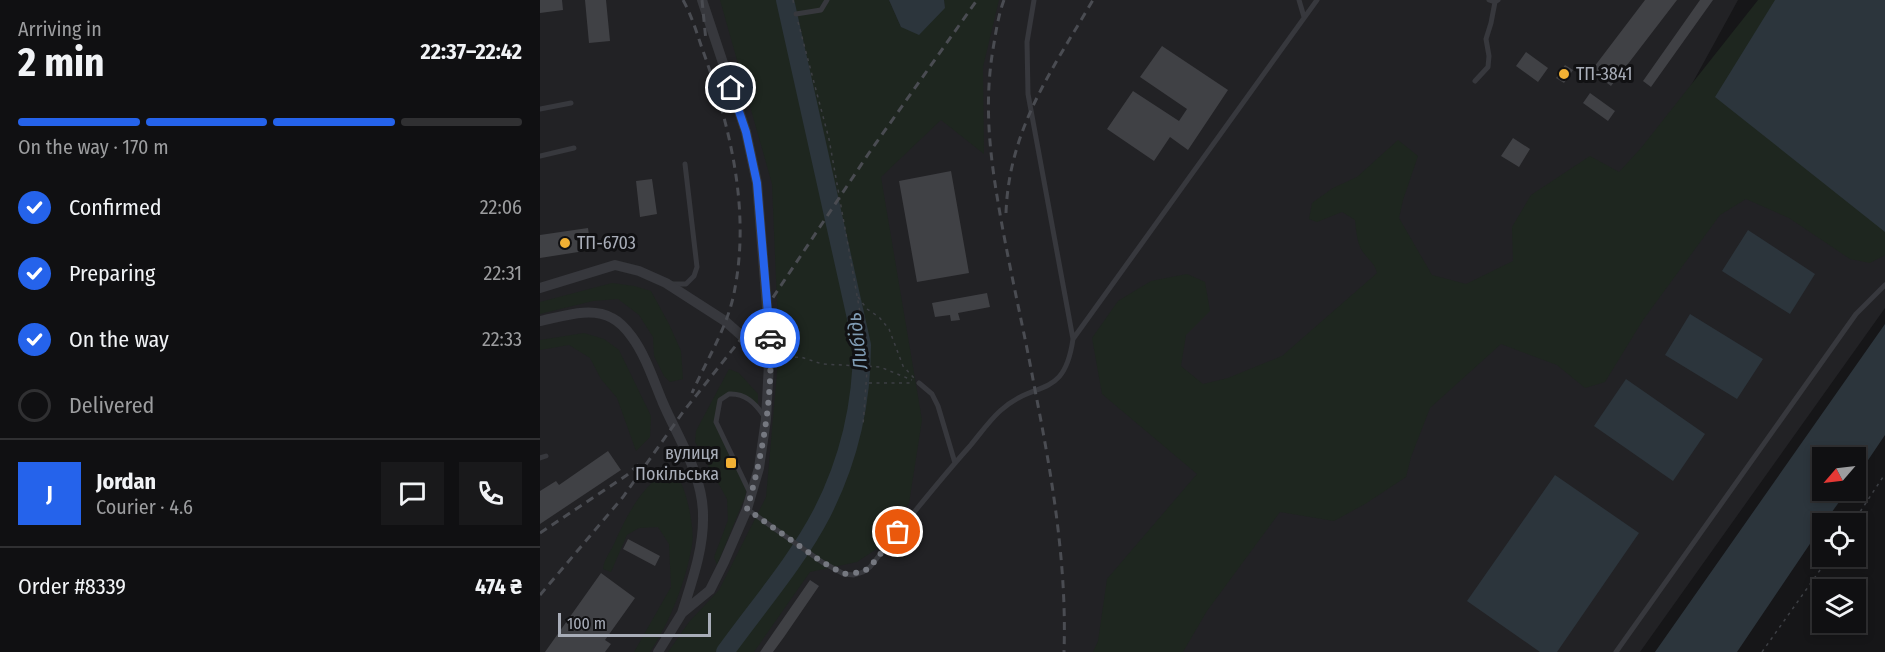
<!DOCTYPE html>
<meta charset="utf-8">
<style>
body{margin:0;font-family:"Fira Sans Condensed",sans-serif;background:#19191b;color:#f1f3f6;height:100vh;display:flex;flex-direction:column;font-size:22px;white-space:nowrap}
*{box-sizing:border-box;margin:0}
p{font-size:20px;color:#9c9d9f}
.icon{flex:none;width:33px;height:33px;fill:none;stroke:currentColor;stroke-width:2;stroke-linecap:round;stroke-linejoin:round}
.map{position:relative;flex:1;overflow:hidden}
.panel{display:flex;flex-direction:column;background:#101012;width:540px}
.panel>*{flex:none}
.needle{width:39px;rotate:242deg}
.controls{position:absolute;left:1272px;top:447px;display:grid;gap:12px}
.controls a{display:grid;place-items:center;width:54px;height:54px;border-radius:0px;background:#101012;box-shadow:0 3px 9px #0003,0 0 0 2px #303032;font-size:30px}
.scale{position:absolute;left:18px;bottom:15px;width:153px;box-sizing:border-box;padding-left:6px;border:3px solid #a8adb8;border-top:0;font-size:16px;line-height:21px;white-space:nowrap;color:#a8adb8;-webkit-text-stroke:4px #111113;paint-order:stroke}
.pin{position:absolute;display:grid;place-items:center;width:51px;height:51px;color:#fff;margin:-26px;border:3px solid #fff;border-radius:50%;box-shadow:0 2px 6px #0007}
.courier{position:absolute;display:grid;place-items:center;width:60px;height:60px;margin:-30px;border:4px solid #2563eb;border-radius:50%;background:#fff;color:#222;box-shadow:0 2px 8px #0007}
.summary em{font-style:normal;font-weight:700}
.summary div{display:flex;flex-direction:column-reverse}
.summary{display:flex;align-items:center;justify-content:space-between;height:102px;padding:0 18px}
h1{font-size:39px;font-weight:700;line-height:45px}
.bar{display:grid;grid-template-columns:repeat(4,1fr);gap:9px 6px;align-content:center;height:72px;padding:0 18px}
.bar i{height:8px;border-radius:4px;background:#303032}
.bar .on{background:#2563eb}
.bar p{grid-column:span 4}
.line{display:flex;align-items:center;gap:15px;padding:0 18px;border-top:2px solid #303032}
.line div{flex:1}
.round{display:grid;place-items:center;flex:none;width:63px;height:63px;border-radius:0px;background:#19191b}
ol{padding:0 18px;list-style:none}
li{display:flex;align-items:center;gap:18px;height:66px}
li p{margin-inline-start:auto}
li .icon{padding:6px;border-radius:50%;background:#2563eb;color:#fff;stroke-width:4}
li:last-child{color:#9c9d9f}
li i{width:33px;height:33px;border:3px solid #303032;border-radius:50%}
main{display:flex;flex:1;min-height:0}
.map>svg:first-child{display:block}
.built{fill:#222225}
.green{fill:#1e261f}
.water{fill:#2c353c}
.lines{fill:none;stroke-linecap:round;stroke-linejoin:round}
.river{stroke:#2c353c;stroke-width:18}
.building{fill:#404145}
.path{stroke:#3d3f44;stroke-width:1.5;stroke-dasharray:3 4.5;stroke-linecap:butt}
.service{stroke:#37383d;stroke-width:5}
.minor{stroke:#37383d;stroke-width:10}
.rail{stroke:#4a4c52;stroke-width:3;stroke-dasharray:8 6;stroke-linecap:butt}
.done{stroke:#757880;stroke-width:6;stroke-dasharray:0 10.8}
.route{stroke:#2563eb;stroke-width:8}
.poi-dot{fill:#f2b134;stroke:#111113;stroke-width:2}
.labels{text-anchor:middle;stroke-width:6;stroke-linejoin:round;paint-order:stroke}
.poi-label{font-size:18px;fill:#a8adb8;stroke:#111113;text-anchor:start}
.water-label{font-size:20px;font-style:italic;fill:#7f9bb3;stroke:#111113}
</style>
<main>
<section class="panel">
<div class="summary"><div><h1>2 min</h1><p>Arriving in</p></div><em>22:37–22:42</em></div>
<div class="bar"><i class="on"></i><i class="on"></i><i class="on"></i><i></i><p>On the way · 170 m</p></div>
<ol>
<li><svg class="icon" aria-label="check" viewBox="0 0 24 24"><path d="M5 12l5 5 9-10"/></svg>Confirmed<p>22:06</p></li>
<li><svg class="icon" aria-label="check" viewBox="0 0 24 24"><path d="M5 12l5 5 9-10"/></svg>Preparing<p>22:31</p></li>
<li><svg class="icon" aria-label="check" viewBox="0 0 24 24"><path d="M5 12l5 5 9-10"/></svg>On the way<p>22:33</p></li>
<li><i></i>Delivered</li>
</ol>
<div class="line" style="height:108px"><b class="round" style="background:#2563eb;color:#fff">J</b><div><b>Jordan</b><p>Courier · 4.6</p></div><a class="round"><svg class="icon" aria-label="chat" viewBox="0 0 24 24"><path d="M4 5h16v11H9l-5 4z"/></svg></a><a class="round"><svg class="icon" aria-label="phone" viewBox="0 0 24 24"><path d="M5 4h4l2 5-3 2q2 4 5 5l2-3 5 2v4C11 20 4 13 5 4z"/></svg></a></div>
<div class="line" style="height:78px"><div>Order #8339</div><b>474 ₴</b></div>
</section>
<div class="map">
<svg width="1345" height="652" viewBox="0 0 1345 652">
<rect width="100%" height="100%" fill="#161618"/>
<path class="built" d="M0,0h1198l-56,102 203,151v55l-245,344h-1100z"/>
<path class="green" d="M180,0h169l12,27 44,-19 -1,-8h55l-16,67 1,87 -43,-34 -60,57 41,243 -13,83 -34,47 -18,12 -47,10 -56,80h-86l21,-30 30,-32 47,-93 13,-147 -7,-166z
M1218,0h127v255l-15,8 -20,-4 -61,-41 -43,-19 -26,16 -77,105 -38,62 -20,6 -28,-23 -56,-21 -71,64 -19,49 -5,20 -41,27 -31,17 -54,-9 -73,99 -24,41h-90l5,-11 9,-62 90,-105 -95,-80 -10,-56 26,-37 33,-20 36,-7 18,8 5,29 -24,24 -5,31 22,18 25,-6 54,-22 95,-83c-2,-10 -11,-15 -16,-24 -4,-8 -5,-19 -6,-29l-13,-8 -25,10 -8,-3 3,-16 21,-15 24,-11 41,-37 20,16 -15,44 -4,18 33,57 34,9 47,-23 -1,-34 19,-32 59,-39 29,16 22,-24z
M72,283l22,3 17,5 18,33 12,27 2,28 -13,3 -6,-6 -10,-20 -1,-19 -14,-22 -21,-16 -25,2 -53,13v-12z
M44,333l20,6 15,11 32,66 -1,21 -14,14 -19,-53 -16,-19 -11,-21 -21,-13 -29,5v-10z
M189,369l10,4 19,21v13l-14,-12 -15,-1 -9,7 -4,21 31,65 -2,10 -28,68 -3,-8 14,-37 -1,-21 -32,-57 1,-11z
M128,469c3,2 8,5 10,9 9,11 17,54 14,67 -6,36 -22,77 -42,107h-16l37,-65 -2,-43 -11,-17 -19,1 -12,7 -16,37 -8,-3c1,-10 7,-16 11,-25 14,-31 26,-55 54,-75z"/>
<path class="water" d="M349,0h55l1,8 -26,27 -18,-8z
M1235,0h110v232l-170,-135z
M1208,230l67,44 -25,40 -68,-43z
M1150,314l73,45 -26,40 -72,-44z
M1345,324v111l-29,43v-20h-34v32l25,1 -23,32 -2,1v2l-85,126h-82z
M1086,379l79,55 -32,47 -79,-55z
M1015,475l84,58 -82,119h-17l-73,-51z"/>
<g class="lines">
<path class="river" d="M185,652c33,-46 71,-89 97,-139 27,-53 40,-109 40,-168l-77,-345"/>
</g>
<path class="building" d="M0,0h22l1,10 -23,3z
M45,0h21l4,41 -21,2z
M1105,0h32l-66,86 -20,-15z
M1160,0h13l-62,87 -8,-6z
M622,46l66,44 -40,60 -18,-13 -16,24 -47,-32 26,-38 46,30 8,-12 -47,-32z
M986,52l22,16 -10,14 -22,-16z
M1025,65l8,5 -9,13 -8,-5z
M1050,93l25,18 -7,10 -25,-18z
M973,138l17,11 -11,18 -18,-11z
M411,171l18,102 -52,9 -18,-101z
M112,179l5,35 -17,3 -4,-36z
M48,228l3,22 -51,8v-23z
M447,293l3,14 -32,6 2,7 -9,1 -1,-6 -15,2 -3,-14z
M68,451l13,19 -81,54v-33l16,-10 3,4z
M88,539l32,17 -5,10 -32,-17z
M61,573l34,25 -30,42 6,4 -6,8h-60z
M270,580l9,6 -35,51 -11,15h-13z"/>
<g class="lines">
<path class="path" d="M253,0l1,6
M258,22l31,117 39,218 -5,68
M318,297l9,12 12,8 10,12 14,37 11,12
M240,358l21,-1 21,7 58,3 32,13
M329,383h43
M1312,524l33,-50
M1222,652l68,-96"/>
<path class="service" d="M759,0l5,17
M949,0l6,2 3,-2
M256,14l25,-4 6,-10
M935,81l13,-14 1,-11 -3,-17 5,-16 4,-21
M0,109l31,-6
M0,156l34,-8
M133,284h13l8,-8 3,-9 -12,-103
M533,339l244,-339
M379,383l13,11 6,12 17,57
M0,458l6,-2
M210,493l-34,-71 4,-22 9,-6c16,-1 26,9 35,22
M207,509l75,53 22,12 10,1 9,-3 7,-5c33,-41 65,-82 100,-121 10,-12 19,-25 30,-35 36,-33 64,-10 73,-72l-45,-245 -1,-52 7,-42
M1076,652l240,-338 29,-29"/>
<path class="minor" d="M0,288l75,-23 24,6 27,12 59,38 45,40
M0,321c21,-4 51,-15 72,-3 8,4 15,12 20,19 14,19 22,45 31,66 15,35 40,72 40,112 1,33 -11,66 -21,98
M118,652l24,-39 28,-23 14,-28 23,-53 12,-41 7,-49 4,-74 -13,-162 -11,-51 -44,-132"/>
<path class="rail" d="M143,0c9,16 14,34 20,51 27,75 47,157 32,237 -6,37 -28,71 -43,105
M162,0l4,41
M464,0c-6,16 -8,32 -11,49 -10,61 -2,115 9,176 10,55 23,110 33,165 17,86 32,175 29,262
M466,213c3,-84 46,-143 87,-213
M0,533l87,-58 12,-11
M0,595l83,-98 60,-85 85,-107 101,-152 108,-153"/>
</g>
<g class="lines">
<path class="done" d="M230,338c3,58 -7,116 -23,171l75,53 22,12 19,-2 7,-5 28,-35"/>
<path class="route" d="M191,88l15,44 11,51 13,155"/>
</g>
<g class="poi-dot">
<circle cx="1024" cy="74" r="6"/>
<circle cx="25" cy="243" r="6"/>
<rect x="185" y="457" width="12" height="12" rx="3"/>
</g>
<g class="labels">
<g class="poi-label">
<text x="1036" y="80">ТП-3841</text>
<text x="37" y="249">ТП-6703</text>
<text x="179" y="459" text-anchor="end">вулиця<tspan x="179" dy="21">Покільська</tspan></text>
</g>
<g class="water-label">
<text transform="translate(317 341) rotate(-97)" y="7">Либідь</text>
</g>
</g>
</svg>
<div class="controls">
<a><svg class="needle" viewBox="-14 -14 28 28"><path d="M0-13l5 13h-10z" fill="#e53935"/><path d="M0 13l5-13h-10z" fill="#9c9d9f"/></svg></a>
<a><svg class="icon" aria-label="locate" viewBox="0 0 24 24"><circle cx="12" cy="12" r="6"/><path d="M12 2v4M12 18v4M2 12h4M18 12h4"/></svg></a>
<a><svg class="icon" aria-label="layers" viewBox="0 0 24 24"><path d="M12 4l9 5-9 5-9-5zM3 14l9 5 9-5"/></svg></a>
</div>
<div class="scale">100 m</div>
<div class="pin" style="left:358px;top:532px;background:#ea580c"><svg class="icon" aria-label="bag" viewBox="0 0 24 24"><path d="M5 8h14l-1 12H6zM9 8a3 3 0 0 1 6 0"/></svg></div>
<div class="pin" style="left:191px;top:88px;background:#1f2937"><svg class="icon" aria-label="home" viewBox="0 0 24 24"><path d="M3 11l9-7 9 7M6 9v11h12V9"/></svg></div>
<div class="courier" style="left:230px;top:338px"><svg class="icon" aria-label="car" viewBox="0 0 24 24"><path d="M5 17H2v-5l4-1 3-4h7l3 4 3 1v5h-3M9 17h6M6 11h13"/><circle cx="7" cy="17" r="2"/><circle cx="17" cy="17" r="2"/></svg></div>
</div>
</main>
